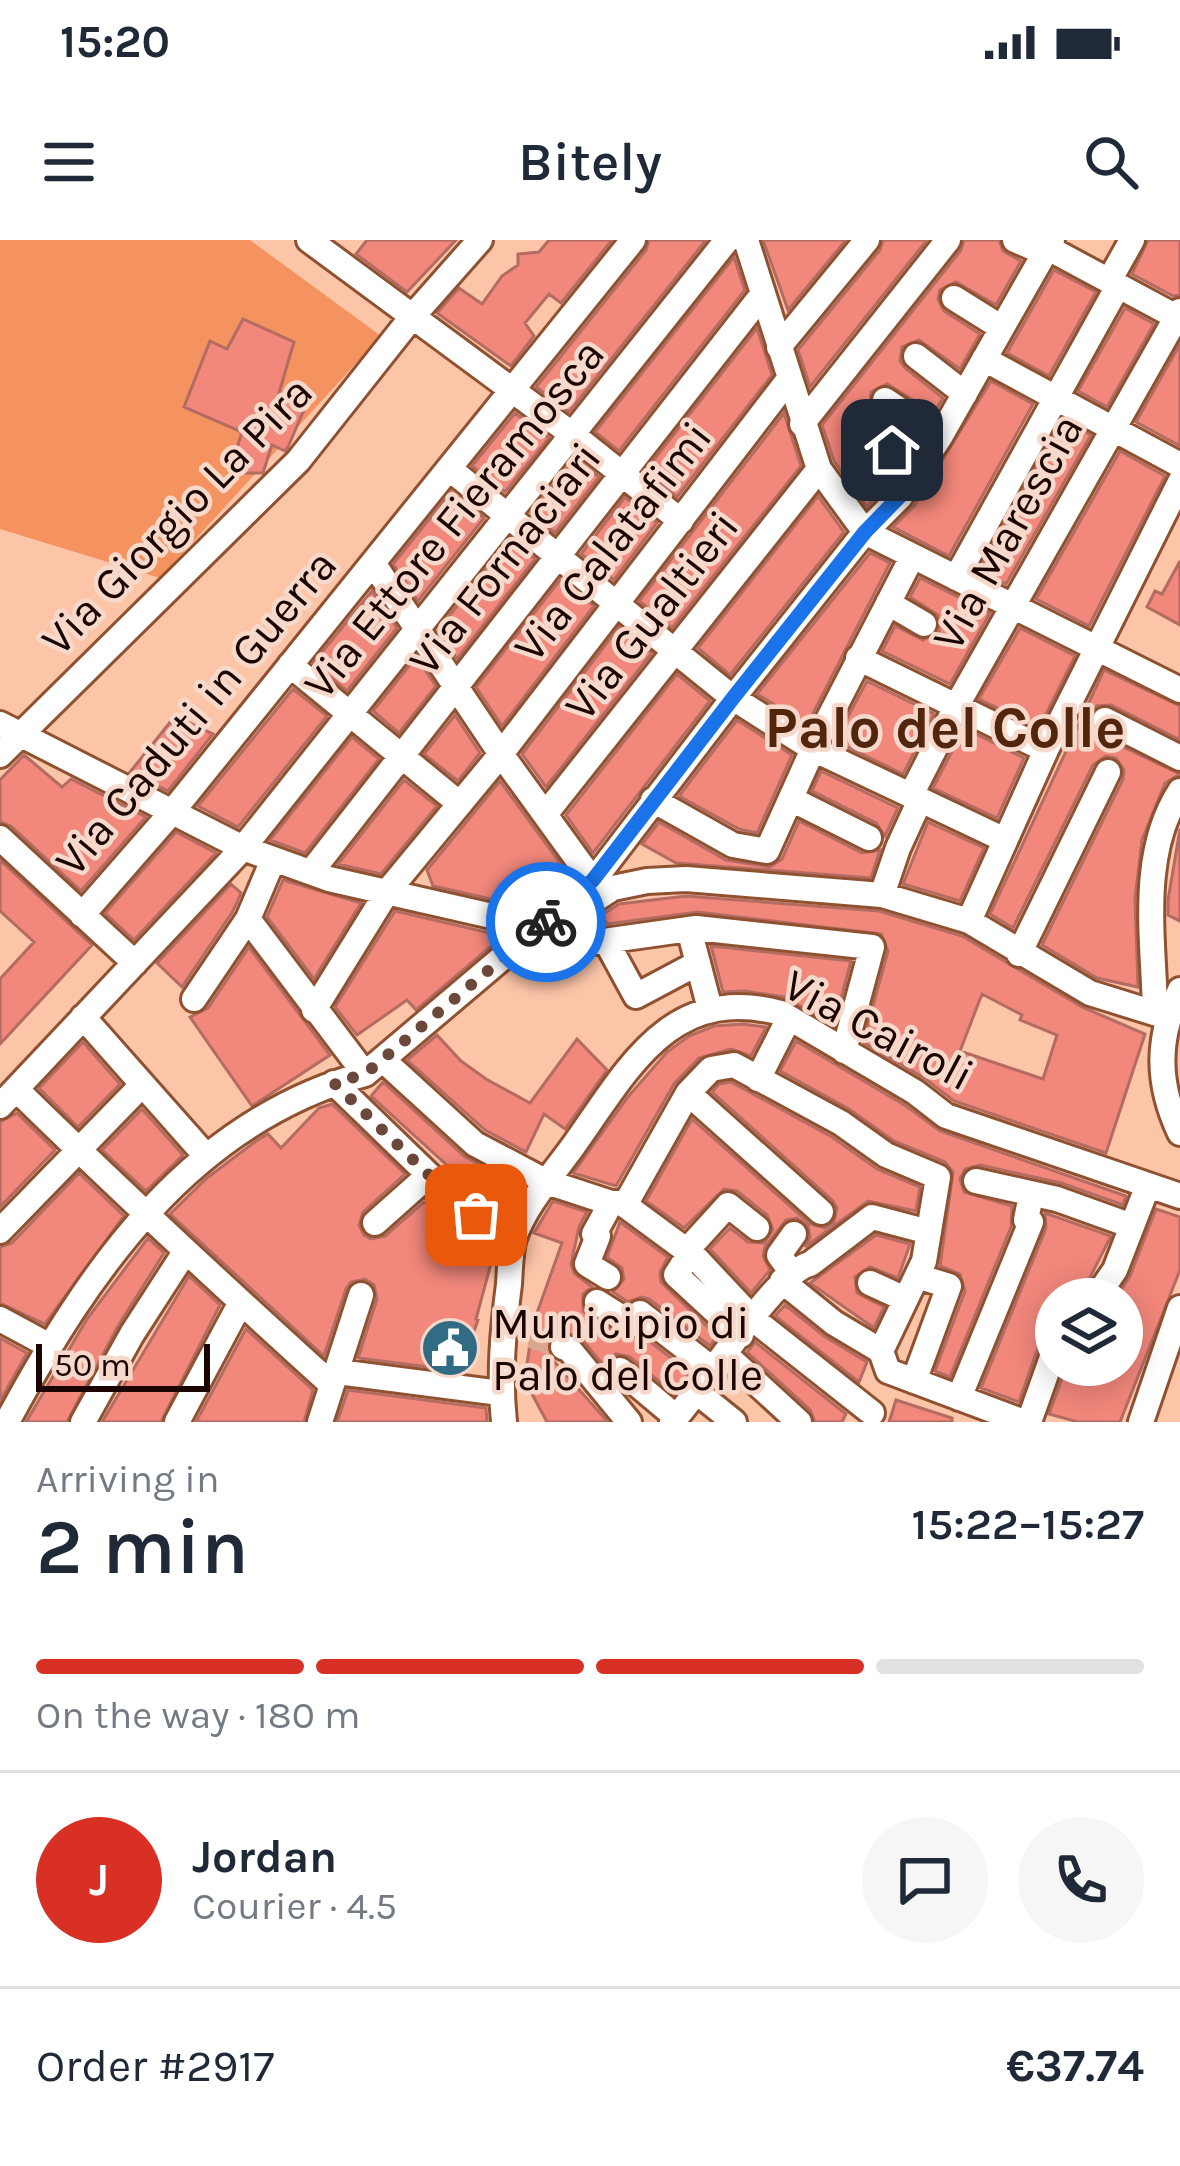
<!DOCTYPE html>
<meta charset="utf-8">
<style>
body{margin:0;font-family:Karla,sans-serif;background:#f6f6f7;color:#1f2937;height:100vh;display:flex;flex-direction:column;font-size:45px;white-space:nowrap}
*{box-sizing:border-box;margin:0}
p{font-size:39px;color:#747a83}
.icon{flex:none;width:66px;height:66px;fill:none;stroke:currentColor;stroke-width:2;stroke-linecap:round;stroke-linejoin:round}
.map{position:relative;height:1182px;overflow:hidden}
.panel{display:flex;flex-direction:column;background:#fff;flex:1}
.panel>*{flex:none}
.controls{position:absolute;left:1035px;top:1038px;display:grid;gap:24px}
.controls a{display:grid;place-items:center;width:108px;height:108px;border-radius:50%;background:#fff;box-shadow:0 6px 30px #0003;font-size:60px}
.scale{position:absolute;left:36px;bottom:30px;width:174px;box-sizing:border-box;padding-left:12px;border:6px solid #1b0500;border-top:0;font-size:33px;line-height:42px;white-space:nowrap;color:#1b0500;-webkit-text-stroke:9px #f6d9cb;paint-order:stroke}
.pin{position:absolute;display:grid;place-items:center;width:102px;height:102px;color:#fff;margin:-51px;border-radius:24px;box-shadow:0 6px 18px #0006}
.courier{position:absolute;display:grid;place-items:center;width:120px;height:120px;margin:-60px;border:9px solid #1a73e8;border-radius:50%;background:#fff;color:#222;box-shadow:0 3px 15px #0007}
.head em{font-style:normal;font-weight:600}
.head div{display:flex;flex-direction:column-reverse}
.head{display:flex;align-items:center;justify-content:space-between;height:204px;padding:0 36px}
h1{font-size:78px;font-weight:600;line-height:90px}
.bar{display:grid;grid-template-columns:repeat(4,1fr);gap:18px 12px;align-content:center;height:144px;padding:0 36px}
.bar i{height:15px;border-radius:9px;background:#e0e1e3}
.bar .on{background:#d93025}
.bar p{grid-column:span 4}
.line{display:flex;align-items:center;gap:30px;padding:0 36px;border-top:3px solid #e0e1e3}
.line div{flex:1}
.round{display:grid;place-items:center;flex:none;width:126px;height:126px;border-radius:63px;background:#f6f6f7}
.status{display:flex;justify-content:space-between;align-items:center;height:84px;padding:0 60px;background:#fff;direction:ltr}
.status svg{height:33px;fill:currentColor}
header{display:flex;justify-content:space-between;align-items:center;height:156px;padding:0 36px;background:#fff;font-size:54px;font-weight:600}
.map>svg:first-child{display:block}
.green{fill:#f59360}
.building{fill:#f2877b;stroke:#b36b62;stroke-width:3;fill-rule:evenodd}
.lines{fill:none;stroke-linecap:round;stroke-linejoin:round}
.minor-tunnel{stroke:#dba88f;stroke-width:24;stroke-dasharray:24 12;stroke-linecap:butt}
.minor-casing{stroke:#8f5130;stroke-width:30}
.minor{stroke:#fff;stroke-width:24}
.done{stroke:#6a483b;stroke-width:12;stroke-dasharray:0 21.6}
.route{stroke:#1a73e8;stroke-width:15}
.labels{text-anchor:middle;stroke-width:9;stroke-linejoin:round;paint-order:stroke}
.street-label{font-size:45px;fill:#1b0500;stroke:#f6d9cb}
.poi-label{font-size:45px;fill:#1b0500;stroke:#f6d9cb;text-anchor:start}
.district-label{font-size:57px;font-weight:bold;fill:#52260c;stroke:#f6d9cb}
</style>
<div class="status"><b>15:20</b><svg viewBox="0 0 49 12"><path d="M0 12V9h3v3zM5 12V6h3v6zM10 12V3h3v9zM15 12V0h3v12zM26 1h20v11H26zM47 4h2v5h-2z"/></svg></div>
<header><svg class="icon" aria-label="menu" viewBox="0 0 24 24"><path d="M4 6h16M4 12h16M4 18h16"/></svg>Bitely<svg class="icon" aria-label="search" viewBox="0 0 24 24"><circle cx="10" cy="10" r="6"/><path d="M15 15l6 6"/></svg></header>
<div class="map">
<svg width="1180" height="1182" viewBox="0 0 1180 1182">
<rect width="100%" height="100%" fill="#fdc5a8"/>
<path class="green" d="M0,0h250l131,96 -221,242 -160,-49z"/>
<path class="building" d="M367,0h89l-49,52 -51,-38z
M549,0h63l-51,63 -12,-9 -24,29 9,13 -23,30 -74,-53 22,-25 23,16 20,-28 16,-11v-11l21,-2z
M649,0h57l-137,172 -33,-25 110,-137z
M763,0h83l-58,70z
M883,0h44l-117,147 -12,-37 82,-100z
M964,0h35l4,11 18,10 -25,44 -40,-23 -16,8 -2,9 6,12 36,23 -20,35 -41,-29 -17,7 -2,14 5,7 38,30 -9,15 -47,-29 -16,8 -1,14 5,7 42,29 -2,3 -48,-29 -15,6 -1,18 45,33 -29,34 -33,-46 -12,-36 139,-175z
M1148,0h32v55l-7,1 -41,-22z
M734,17l11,33 -126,161 -24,-19z
M1054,30l42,22 -47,84 -42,-23z
M1125,68l29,16 -47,83 -29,-16z
M243,79l51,23 -15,51 27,12 -18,42 -3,4 -13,-6 -9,28h-34l13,-41 -58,-25 26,-66 17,8z
M757,88l15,47 -95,122 -32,-26z
M1180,104v102l-44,-24z
M991,141l42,23 -84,152 -56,-29 21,-21z
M515,173l34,25 -44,54 -33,-26z
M784,173l17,53 -129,162 -33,-27z
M1062,180l29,15 -85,149 -27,-13z
M1120,211l45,25 -76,150 -53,-27z
M575,218l24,19 -44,56 -24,-20z
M451,252l33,26 -66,83 -25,-37z
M818,256l26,36 -114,143 -32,-27z
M625,257l32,26 -43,57 -33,-26z
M510,299l25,20 -78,100 -19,-29z
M870,313l20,10 -83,162 -50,-31z
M1180,321v64l-33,-18 8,-16 7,3z
M920,338l70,35 -40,71 -68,-33 13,-25 28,14 16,-9 -1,-16 -28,-18z
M560,340l34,26 -92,120 -26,-39z
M372,351l25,37 -50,63 -34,-28z
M619,387l33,26 -106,134 -24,-33z
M1020,388l55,28 -36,72 -60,-29z
M416,417l20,29 -37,47 -26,-22z
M1104,430l76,36v34l-69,-35 -14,1 -8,14 9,15 82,39 -15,9 -23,57 -7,59 3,88 -41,-9 -55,-33 81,-166 1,-9 -8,-12 -10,-2 -13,9 -80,163 -23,-14z
M677,434l33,27 -117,152 -27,-38z
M867,441l67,33 -31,60 -68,-33z
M293,449l34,27 -89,111 -40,-21z
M455,475l25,38 -22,28 -34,-27z
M175,476l38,18 -45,57 -38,-19z
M737,480l55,35 -35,78 -18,-4 -60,-33z
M964,488l60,30 -27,60 -64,-30z
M352,497l27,22 -74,94 -35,-13z
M24,515l38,32 9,-8 75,38 -65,74 -70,-65 -11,-4v-42z
M821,531l77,37 -13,28 -9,-13 -64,-32z
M404,540l33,26 -56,68 -43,-10z
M500,541l71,97 -36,31 -102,-23 -6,-16z
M799,581l63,32 18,-3 -9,28 -195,-15 -34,-19 17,-22 67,38 44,7 12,-8z
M928,582l56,26 -24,53 -57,-17z
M1180,589v92l-12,-6v-15z
M176,592l40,21 -82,87 -29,-27z
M0,620l92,85 -92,99v-65l34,-37 -34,-31z
M283,640l78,23 -47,76 -47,-62z
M231,644l10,9 -8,18 -51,76 -25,-24z
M686,656l193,15 83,25 120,71 63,27 -39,119 -152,-52 -30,-23 -61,-36 25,-91 -7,-17 -183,-22 -91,12 -5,-9 17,-11zM982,754l40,21 -2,5 37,15 -14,44 -83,-28z
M395,671l108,25 -87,74 -9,-10 -50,35 -22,-28z
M711,706l140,15 -17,64 -50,-28 -39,-6 -22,1z
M249,707l81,108 -78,51 -62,-89 18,-9z
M742,784l24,3 -15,29 -20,-7 -32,9 -25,26 -58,102 -43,-13 54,-75 40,-46 22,-16 25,-10z
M437,795l24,26 25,18 44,24 47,-64 30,31 -42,59 -21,-15 -18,38 -41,-22 -78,-70z
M796,801l110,65 34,25 186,65 -3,9 -62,-22 -81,-18 -15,4 -5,10 4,13 48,14 -1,21 -61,150 -15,-6 30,-80 -5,-17 -20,-8 13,-94 -8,-10 -51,-21 -45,-32 -69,-38z
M83,802l37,42 -42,43 -39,-39z
M383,842l81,74 58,32 -15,26 -50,-29 4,-7 -90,-82z
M731,842l101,55 45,32 43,18 -4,24 -48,-10 -63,46 5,-10 -2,-11 -11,-8 -11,2 -21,27 -2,9 7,14 -19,23 -41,-44 20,-21 18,14 16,1 9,-14 -6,-14 -30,-24 -13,-2 -40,39 -38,-27 46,-82 118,105 15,4 9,-6 3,-14 -5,-8 -120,-108 7,-8z
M332,864l73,70 -42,38 -4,13 5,10 7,4 14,-3 39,-34 72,43 -20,74 2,1 -18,51 -102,-13 19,-59 -3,-14 -9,-6 -14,3 -5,7 -22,67 -154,-142 37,-36 49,-37 12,-7 13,14 38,-40z
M142,869l41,46 -37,36 -44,-41z
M17,873l38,37 -55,57v-85z
M79,933l45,43 -79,108 -45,-21v-56l12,-4z
M553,961l34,11 -8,15 -8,37 3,9 18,14 -9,7v17l41,27 19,-2 47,37 -16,21 -44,-37 -14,-3 -12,12 -23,-28 -20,-7 -13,10 2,16 58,65h-61l-16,-30 -8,-2 10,-66 29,-81 -28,-10z
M1156,969l24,8v53l-60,152h-42l-29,-8 18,-49h55v-66h-7l15,-23z
M1045,973l66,23 -32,63h-23v31l-15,9 -22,63 -38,-14 65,-160z
M620,982l48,35 -8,15 1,10 56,54 -7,10 -61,-47 -8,-2 -13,5 -15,-10 11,-13 -2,-11 -15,-11z
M876,995l34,9 -12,34 -28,-11 -15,10 2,16 27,14 -10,21 -64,-45z
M148,998l16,15 -46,73 -51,96h-41l61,-103z
M189,1036l31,29 -59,117h-59z
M785,1065l39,31 43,26 -8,20 -84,-66z
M246,1089l67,61 -9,32h-108z
M0,1098l27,15 -27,48z
M755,1102l91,72 -4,8h-27l-5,-12 -63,-58z
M348,1150l138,18 1,14h-150z
M896,1160l56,18v4h-63z"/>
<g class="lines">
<path class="minor-tunnel" d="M531,1096l32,11"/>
<defs>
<path id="minor" d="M309,0l264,195 108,86
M746,0l73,229 46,63 315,158
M1015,0l30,13
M1048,8l132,71
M1109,41l23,-41
M954,58l48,30
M779,107l88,-107
M916,116l49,38
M984,119l196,106
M885,160l55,37
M802,184l146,-184
M865,192l54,36
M451,230l282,228 80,51 192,91
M373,323l128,191 92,127
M956,338l162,-292
M888,363l36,21
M858,418l188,92
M290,425l170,139
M1105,480l75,38
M0,484l243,124 86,31 211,48 36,-15 37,-24 34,-7 39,-2 196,16 87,26 121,72 77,24
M0,515l298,-294 114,-144 68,-77
M911,555l46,-90 223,-394
M791,559l78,39
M653,560l80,45 34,6 46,-102 99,-192
M547,572l272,-343
M0,598l135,125
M311,632l451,-577
M882,655l16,-47 22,-48
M581,668l16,34 99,-14 176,19 -28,104
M82,675l90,-103 461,-572
M248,679l117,155
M969,681l77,-171 134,-268
M689,689l21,80
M606,701l30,55 62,-33
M1019,714l89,-182
M1180,750c-24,49 -23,94 0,143
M194,759l54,-80 25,-59
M314,770l73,-118 114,-138 288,-375
M1155,773c-1,-72 -17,-157 25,-222
M83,777l123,139
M383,820l92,84 72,38 64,21h11l72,53 59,63 119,94
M758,839l31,-61
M334,843l95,92 9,18 76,44
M16,849c103,101 209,199 316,296
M688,853l133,119
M0,866l243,-258 484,-608
M976,941l81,18 75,27
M625,965l63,-112 23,-24 23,-4 107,58 45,32 52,22 -14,84 -43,90 7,20
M375,983l54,-48
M0,991l142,-146
M687,1010l41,-45 29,23
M690,1013l-14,22 65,60
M792,1033l-13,-18 15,-21
M608,1037l-21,-13 11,-28 -4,-2 17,-31
M782,1041l52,42 47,28
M870,1043l35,16
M1095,1059l20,-29 33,-85
M597,1062l35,22 8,-11 75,58
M0,1079l48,26
M563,1107l6,2 60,73
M726,1115l73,67
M620,1130l56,47
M888,1131l136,51
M338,1132l162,21
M914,1141l35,-95 -32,-10
M698,1153l36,29
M959,1158l72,-176 -5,-2 5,-25
M7,1182c82,-152 183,-300 358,-348l228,-193 140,-183 132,-166 35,-35 40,-60 112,-197
M83,1182l49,-88 53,-82
M177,1182l64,-120
M320,1182l41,-127
M504,1182c-5,-47 -1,-91 5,-138 1,-14 1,-32 5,-46 11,-33 40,-65 60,-93 54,-76 97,-162 207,-132l134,79 31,24 234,80
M672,1182c31,-33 103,-150 138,-158l62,-47 57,15
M1029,1182l27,-76
M1141,1182l39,-114"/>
</defs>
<use href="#minor" class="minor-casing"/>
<use href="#minor" class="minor"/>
</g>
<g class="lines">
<path class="done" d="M476,975l-38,-22 -9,-18 -95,-92 31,-9 181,-152"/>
<path class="route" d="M546,682l47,-42 140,-182 132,-166 35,-36 19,-28 -27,-18"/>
</g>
<defs>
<symbol id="civic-disc" viewBox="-11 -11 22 22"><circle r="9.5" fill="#316c84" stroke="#f6d9cb"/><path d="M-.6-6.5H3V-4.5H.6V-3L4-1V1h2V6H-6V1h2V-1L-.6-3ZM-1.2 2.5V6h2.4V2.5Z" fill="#fff"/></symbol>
</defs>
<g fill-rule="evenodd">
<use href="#civic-disc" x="417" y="1075" width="66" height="66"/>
</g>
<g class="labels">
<g class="street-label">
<text transform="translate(176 275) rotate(-46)" y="16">Via Giorgio La Pira</text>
<text transform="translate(453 278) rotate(-51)" y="16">Via Ettore Fieramosca</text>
<text transform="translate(1007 292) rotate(-61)" y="16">Via Marescia</text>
<text transform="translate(612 301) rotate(-52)" y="16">Via Calatafimi</text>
<text transform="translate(504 318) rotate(-52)" y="16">Via Fornaciari</text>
<text transform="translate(651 375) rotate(-52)" y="16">Via Gualtieri</text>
<text transform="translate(195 472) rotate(-50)" y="16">Via Caduti in Guerra</text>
<text transform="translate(879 789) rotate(28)" y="16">Via Cairoli</text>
</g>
<g class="poi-label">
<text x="492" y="1098">Municipio di<tspan x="492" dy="52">Palo del Colle</tspan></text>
</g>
<g class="district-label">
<text x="945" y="507">Palo del Colle</text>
</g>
</g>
</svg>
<div class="controls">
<a><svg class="icon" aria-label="layers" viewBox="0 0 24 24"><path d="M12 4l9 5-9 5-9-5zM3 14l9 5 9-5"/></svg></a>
</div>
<div class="scale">50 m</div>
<div class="pin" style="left:476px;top:975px;background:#ea580c"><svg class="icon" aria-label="bag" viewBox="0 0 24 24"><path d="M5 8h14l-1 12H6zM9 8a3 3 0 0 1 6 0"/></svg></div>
<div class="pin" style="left:892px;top:210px;background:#1f2937"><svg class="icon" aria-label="home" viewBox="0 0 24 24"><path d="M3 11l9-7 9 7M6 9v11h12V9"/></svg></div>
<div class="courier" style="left:546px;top:682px"><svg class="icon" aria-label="bike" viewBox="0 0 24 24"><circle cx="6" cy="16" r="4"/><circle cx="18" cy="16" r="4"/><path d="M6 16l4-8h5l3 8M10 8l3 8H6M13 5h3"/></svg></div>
</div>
<section class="panel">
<div class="head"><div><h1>2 min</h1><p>Arriving in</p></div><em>15:22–15:27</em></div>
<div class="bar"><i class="on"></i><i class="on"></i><i class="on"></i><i></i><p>On the way · 180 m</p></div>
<div class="line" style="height:216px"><b class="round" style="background:#d93025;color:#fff">J</b><div><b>Jordan</b><p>Courier · 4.5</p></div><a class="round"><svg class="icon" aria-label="chat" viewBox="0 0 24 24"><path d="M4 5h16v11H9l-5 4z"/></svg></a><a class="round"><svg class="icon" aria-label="phone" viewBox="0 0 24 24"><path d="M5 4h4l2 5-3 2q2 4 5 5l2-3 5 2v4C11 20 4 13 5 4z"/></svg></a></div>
<div class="line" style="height:156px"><div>Order #2917</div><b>€37.74</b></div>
</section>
